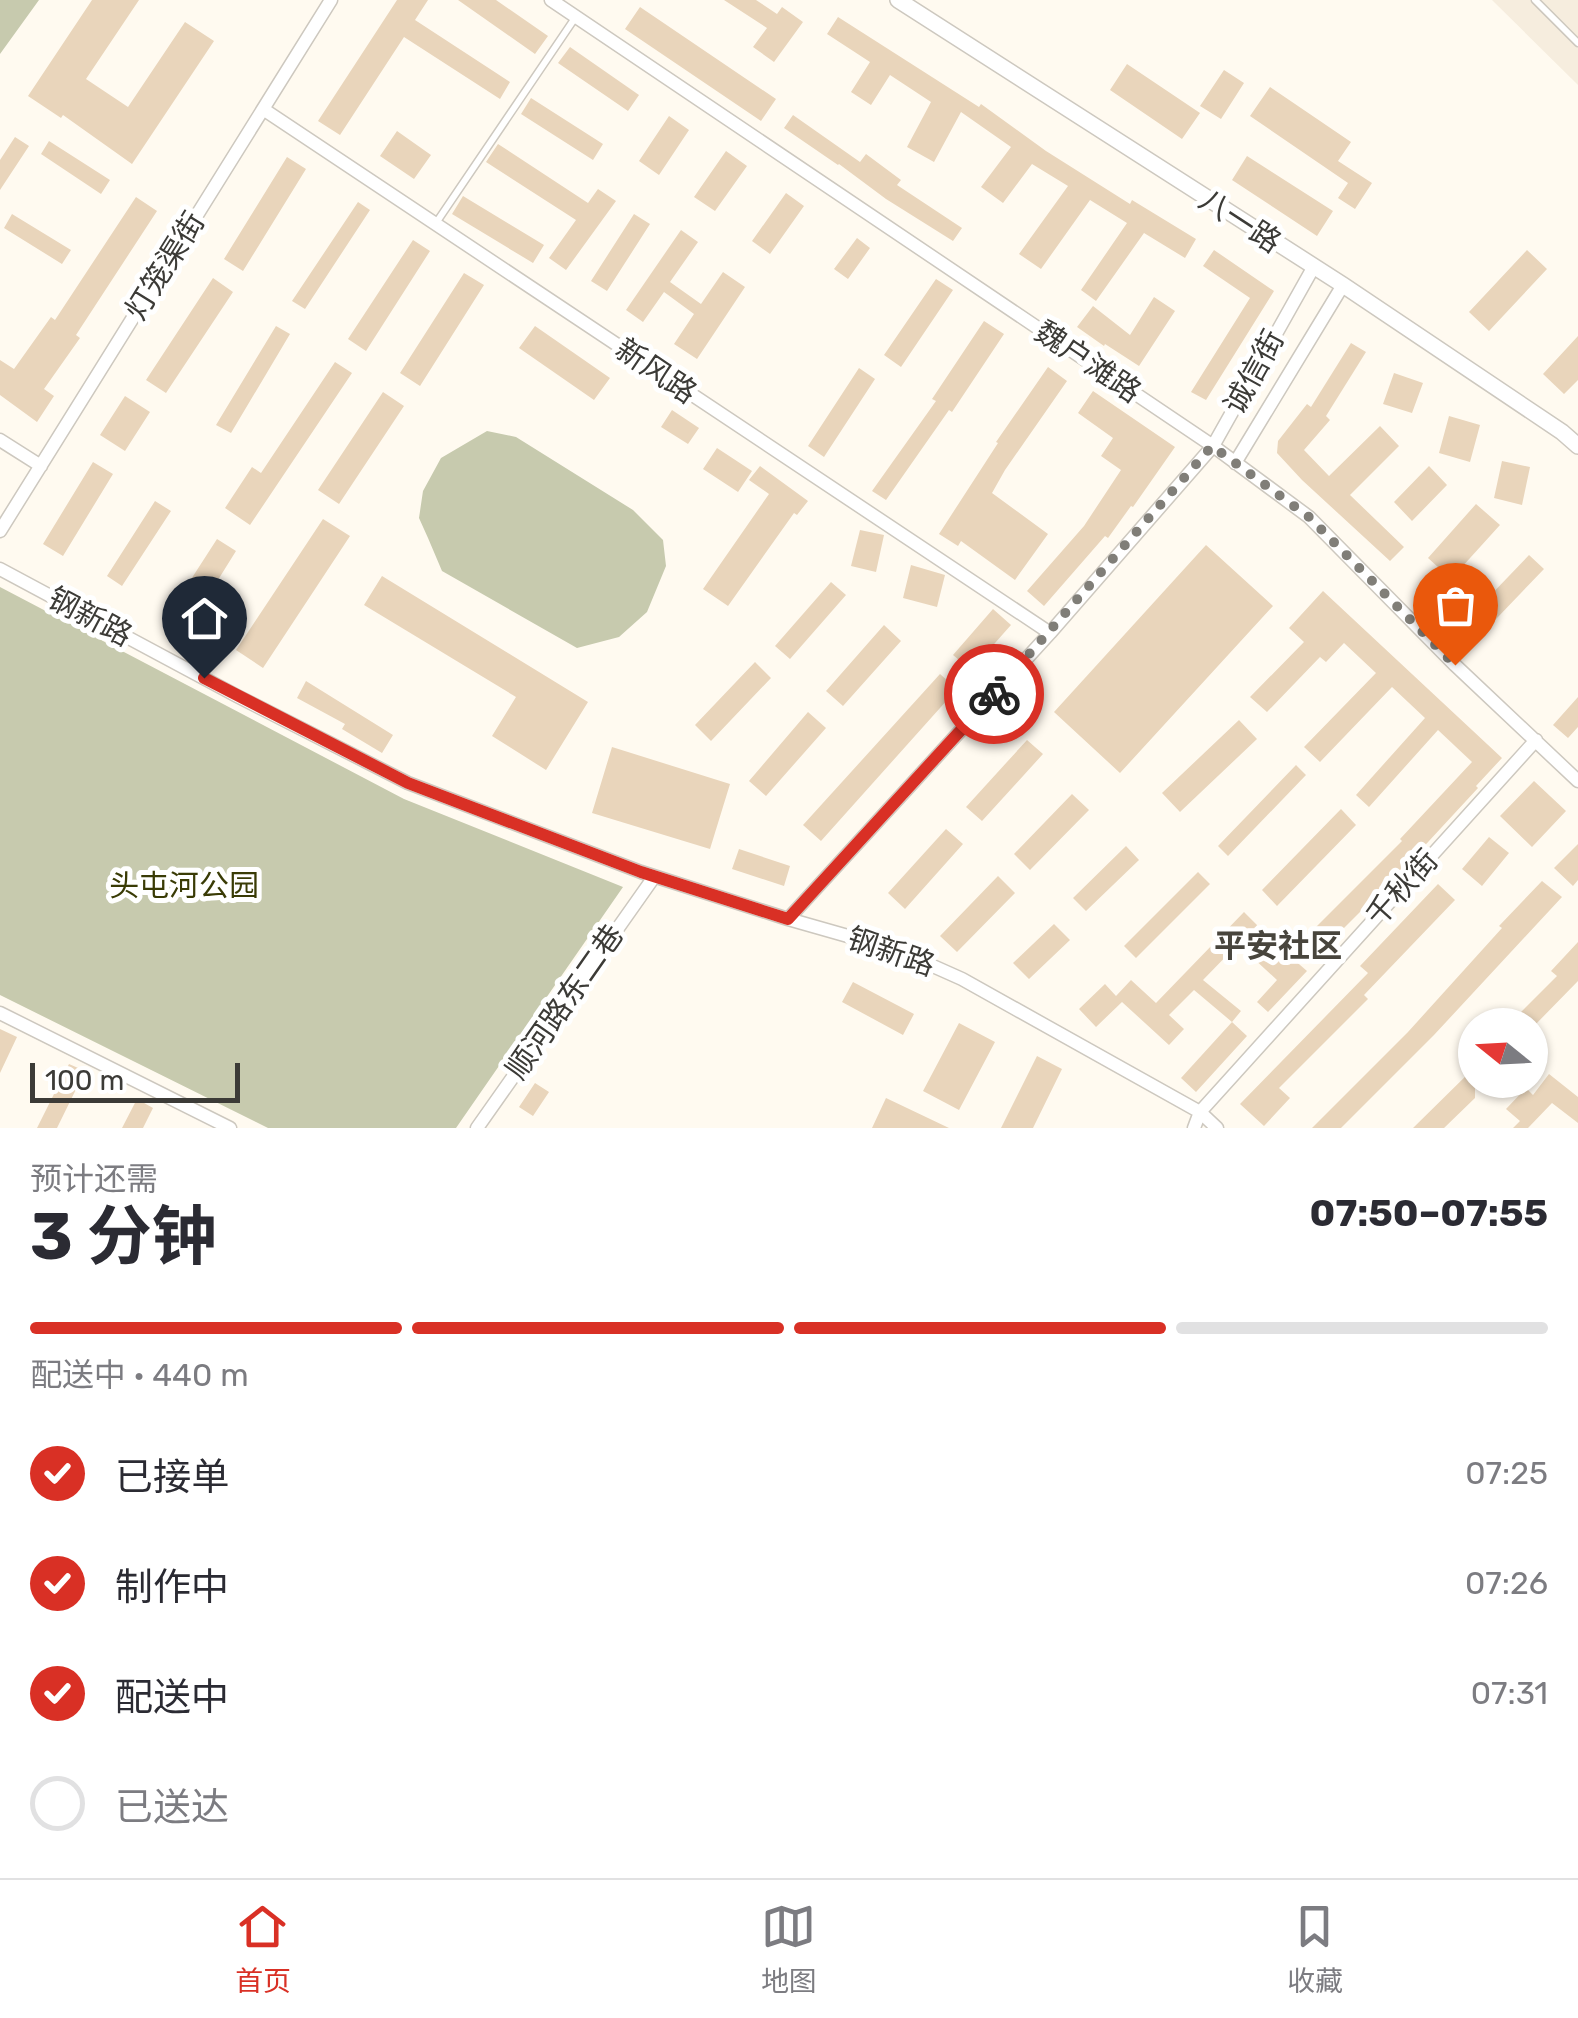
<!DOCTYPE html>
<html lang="zh">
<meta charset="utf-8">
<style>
body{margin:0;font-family:Rubik,"Noto Sans SC",sans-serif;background:#f7f7f7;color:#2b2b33;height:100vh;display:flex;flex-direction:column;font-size:38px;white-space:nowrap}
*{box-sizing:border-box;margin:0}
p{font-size:32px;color:#7c7c81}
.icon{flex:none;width:55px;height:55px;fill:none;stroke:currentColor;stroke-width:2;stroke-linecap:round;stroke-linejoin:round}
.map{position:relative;height:1128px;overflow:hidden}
.panel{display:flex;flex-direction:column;background:#fff;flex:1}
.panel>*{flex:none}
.needle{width:65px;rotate:288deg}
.fabs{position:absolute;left:1458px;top:1008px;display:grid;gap:20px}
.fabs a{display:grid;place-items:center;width:90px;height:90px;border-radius:50%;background:#fff;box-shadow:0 2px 8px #0004;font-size:50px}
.scale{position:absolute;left:30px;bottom:25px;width:210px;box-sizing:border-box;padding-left:10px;border:5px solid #3c3b37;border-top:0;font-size:28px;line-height:35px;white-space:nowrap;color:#3c3b37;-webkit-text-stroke:8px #fff;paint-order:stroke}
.pin{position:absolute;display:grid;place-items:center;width:85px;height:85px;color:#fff;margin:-102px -42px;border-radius:50% 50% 50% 0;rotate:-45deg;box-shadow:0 0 10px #0007}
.pin .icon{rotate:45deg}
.courier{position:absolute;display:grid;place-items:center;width:100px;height:100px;margin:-50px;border:8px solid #d93025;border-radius:50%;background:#fff;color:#222;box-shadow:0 2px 12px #0007}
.headline em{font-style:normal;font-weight:700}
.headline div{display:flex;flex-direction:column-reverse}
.headline{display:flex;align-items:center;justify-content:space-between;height:170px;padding:0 30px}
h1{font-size:65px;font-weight:700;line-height:75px}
.bar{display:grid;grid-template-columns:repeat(4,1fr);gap:15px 10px;align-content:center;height:120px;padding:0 30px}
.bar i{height:12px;border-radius:8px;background:#e1e1e2}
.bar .active{background:#d93025}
.bar p{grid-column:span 4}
ol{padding:0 30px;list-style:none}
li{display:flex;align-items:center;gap:30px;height:110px}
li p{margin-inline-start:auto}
li .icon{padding:10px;border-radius:50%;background:#d93025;color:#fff;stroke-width:4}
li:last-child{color:#7c7c81}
li i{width:55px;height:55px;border:5px solid #e1e1e2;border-radius:50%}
.tab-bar{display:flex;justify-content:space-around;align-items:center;height:140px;border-top:2px solid #e1e1e2;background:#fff;font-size:28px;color:#7c7c81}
.tab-bar a{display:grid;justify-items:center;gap:5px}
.tab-bar .active{color:#d93025}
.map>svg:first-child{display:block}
.built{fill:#f6edde}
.green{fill:#c7caae}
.building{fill:#e9d5bb}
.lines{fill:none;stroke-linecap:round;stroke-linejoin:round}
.service-casing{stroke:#cdc8bf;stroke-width:9}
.minor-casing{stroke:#cdc8bf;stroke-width:15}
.tertiary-casing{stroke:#cdc8bf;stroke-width:18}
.service{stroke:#fff;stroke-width:6}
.minor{stroke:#fff;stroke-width:12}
.tertiary{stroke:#fff;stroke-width:15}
.done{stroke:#807e78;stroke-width:10;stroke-dasharray:0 18}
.route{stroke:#d93025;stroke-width:12}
.labels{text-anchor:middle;stroke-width:10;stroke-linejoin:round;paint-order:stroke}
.street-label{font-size:30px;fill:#3c3b37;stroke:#fff}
.park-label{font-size:30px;fill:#393b05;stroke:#fff}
.neighbourhood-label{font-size:32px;font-weight:bold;fill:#48453d;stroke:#fff}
</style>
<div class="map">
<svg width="1578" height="1128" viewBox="0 0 1578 1128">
<rect width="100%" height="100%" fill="#fffaf0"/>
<path class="built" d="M1492,0h86v85z"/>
<path class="green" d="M0,0h39l-39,54z
M487,431l29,6 117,73 30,30 3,26 -19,46 -28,25 -42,11 -135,-77 -14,-33 -9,-20 4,-27 18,-33z
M0,587l404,212 219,88 -167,241h-188l-268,-133z"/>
<path class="building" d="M92,0h47l-53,79 42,28 57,-85 29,19 -82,123 -69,-49 -2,3 -33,-22z
M397,0h31l-13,20 95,62 -10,17 -96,-62 -64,98 -22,-14z
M458,0h38l52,36 -13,18z
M724,0h32l21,14 5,-7 21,15 -29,40 -21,-15 14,-19z
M640,7l136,92 -15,22 -136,-92z
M838,17l141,90 2,-3 65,47 84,53 2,-4 64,39 -11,19 -41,-25 -48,68 -15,-11 46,-67 -37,-23 -49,69 -22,-15 49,-68 -36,-22 -29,39 -22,-16 30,-40 -50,-35 -27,50 -27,-15 24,-45 -41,-27 -19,30 -20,-13 19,-30 -43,-28z
M570,47l69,48 -11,16 -70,-48z
M1127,64l73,49 -18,26 -72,-49z
M1224,70l20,13 -23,36 -21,-13z
M1270,87l81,55 -13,19 34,22 -17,26 -17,-11 10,-15 -98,-67z
M531,98l72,46 -10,16 -72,-46z
M793,115l67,47 6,-8 35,26 -4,5 65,43 -9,13 -67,-42 -47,-35 -1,1 -54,-37z
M669,116l20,14 -30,45 -20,-14z
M397,131l34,24 -17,24 -34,-23z
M15,137l14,9 -29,44v-30z
M49,141l61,39 -9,14 -60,-40z
M498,144l90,59 10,-14 18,12 -50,69 -17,-12 27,-38 -90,-58z
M726,151l21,15 -32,45 -21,-14z
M1247,156l86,55 -16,25 -85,-56z
M287,157l19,12 -63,102 -19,-12z
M786,193l18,13 -34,48 -18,-13z
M463,196l81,49 -11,18 -81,-49z
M136,197l21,14 -81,124 4,3 -36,51 10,7 -17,26 -37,-27v-35l14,9 37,-52 4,3z
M358,202l12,8 -65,99 -13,-8z
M12,214l59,36 -9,14 -58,-36z
M634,214l16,10 -43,67 -16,-10z
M681,230l17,12 -28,40 31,22 22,-32 22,15 -48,72 -23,-15 20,-30 -30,-22 -21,30 -17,-12z
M857,238l13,10 -22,31 -14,-10z
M413,240l17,11 -64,100 -18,-12z
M1214,250l60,41 -68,109 -15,-8 59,-94 -47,-32z
M1527,250l20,19 -58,62 -20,-19z
M464,273l20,12 -64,101 -20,-13z
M213,278l20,14 -67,101 -20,-13z
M936,279l17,11 -52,77 -17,-12z
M1154,297l21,14 -36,55 -34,-22 -1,2 -27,-19 16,-21 37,29z
M984,321l20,13 -52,78 -3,-2 -63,90 -14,-9 64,-90 -4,-2z
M276,326l14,8 -59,99 -15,-8z
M535,326l75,52 -16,22 -75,-52z
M1578,336v44l-14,14 -21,-20z
M1351,343l15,9 -40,64 4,4 -26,30 25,26 51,-50 19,20 -49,49 54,52 -14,14 -88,-81 -25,-27 1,-12 29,-37 4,3z
M335,362l17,11 -102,152 -25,-17 27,-41 9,6z
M1048,367l19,14 -62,89 -13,23 56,41 -33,46 -54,-39 -3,5 -19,-12 59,-91 -2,-1z
M859,368l16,11 -51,78 -16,-11z
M1394,373l29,10 -11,30 -29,-9z
M1093,391l82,56 -42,60 -2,-1 -23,32 -3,-2 -61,70 -17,-15 57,-65 37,-56 -20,-14 12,-18 -35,-25z
M383,392l21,14 -65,98 -21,-14z
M125,396l25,16 -25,39 -25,-16z
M672,410l27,18 -11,16 -27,-17z
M1449,416l31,9 -10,37 -31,-9z
M717,448l35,23 -14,21 -35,-23z
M1502,461l28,6 -8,38 -28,-7z
M93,462l20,12 -50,82 -20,-12z
M760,466l48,35 -11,14 -3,-2 -66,93 -25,-17 66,-95 -20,-14z
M1429,466l18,19 -35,36 -18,-19z
M155,501l16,10 -49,75 -15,-10z
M1476,504l24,21 -49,54 -23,-21z
M323,519l27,17 -87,132 -27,-18z
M860,530l24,5 -8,37 -25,-6z
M217,539l19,12 -48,77 -20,-13z
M1206,545l67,61 -153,167 -66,-61z
M1529,555l15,14 -70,73 -14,-15z
M911,565l34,10 -8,32 -34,-9z
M382,576l206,126 -42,68 -54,-34 24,-39 -152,-92z
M831,582l15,13 -56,64 -15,-13z
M1323,591l179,167 -26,28 2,2 -74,80 -76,76 -14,-15 88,-88 -2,-2 72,-77 -34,-32 -69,77 -13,-12 69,-77 -33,-31 -72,75 -16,-15 72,-74 -32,-30 -18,19 -6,-5 -53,55 -17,-15 54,-55 -15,-14z
M993,609l18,16 -40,45 -18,-15z
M884,625l17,16 -58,65 -17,-15z
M755,662l16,16 -60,63 -16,-16z
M940,674l17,15 -136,152 -18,-16z
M306,681l87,54 -11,18 -40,-24 3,-5 -48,-26z
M1578,697v30l-10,11 -15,-13z
M808,712l18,16 -60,68 -17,-15z
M1239,720l18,19 -77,73 -18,-19z
M1027,740l16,14 -61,67 -16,-14z
M612,747l118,37 -20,65 -118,-36z
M1296,765l10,10 -78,81 -10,-10z
M1534,781l32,30 -34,36 -32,-31z
M1072,794l17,16 -59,60 -16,-16z
M1341,809l15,16 -79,81 -15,-16z
M946,829l17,15 -58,65 -17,-16z
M1489,837l20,16 -27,33 -20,-17z
M1578,844v36l-5,6 -19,-18z
M1126,846l13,14 -53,51 -13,-13z
M739,849l51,17 -6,20 -52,-17z
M1198,872l12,12 -74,74 -12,-12z
M998,876l17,17 -58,59 -17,-16z
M1542,881l20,16 -128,138 -93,93h-29l96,-96 94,-104 -3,-2z
M1438,884l17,16 -91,95 4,4 -89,89 11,10 -26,28 -24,-22 128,-131 -8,-7z
M1244,912l13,13 -1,2 51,44 -39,41 -11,-10 20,-22 -39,-36 -35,36 38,31 -9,11 -38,-32 -25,25 15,14 -15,16 -47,-43 -26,25 -17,-18 26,-25 11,12 15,-16 25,23z
M1054,924l16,16 -41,39 -16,-16z
M1578,942v39l-43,44h-27l49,-49 -6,-5z
M853,982l61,32 -11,21 -61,-33z
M1232,1022l15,14 -51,56 -15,-14z
M959,1023l36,19 -36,68 -36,-19z
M0,1029l17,8 -17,36z
M1037,1056l25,13 -29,59h-32z
M69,1064l16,7 -28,57h-20z
M1475,1067v31l-31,30h-31z
M1549,1074l29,23v26l-26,-20 -24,25h-15l7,-7 -14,-12 20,-21 7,7z
M535,1083l14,9 -16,24 -14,-9z
M886,1098l63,30h-77z
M137,1099l16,9 -10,20h-21z"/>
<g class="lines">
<defs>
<path id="service" d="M1535,0l43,43
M436,223l139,-205"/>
<path id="minor" d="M551,0l662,446 96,71 146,148 123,116
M263,109l787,524
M0,440l41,26
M1235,463l108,-178
M0,531l331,-531
M0,569l237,127 171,87 233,89 147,47 109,31 65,29 238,133 17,16
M788,919l262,-286 163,-187 100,-178
M0,1013l230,115
M477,1128l177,-251
M1194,1128l6,-16 336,-372"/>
<path id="tertiary" d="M898,0l445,285 219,147 16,14"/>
</defs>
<use href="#service" class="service-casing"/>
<use href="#minor" class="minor-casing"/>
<use href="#tertiary" class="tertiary-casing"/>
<use href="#service" class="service"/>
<use href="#minor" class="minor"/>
<use href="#tertiary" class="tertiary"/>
</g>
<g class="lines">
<path class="done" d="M994,694l218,-248 97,71 146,148"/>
<path class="route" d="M204,678l204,105 233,89 147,47 206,-225"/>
</g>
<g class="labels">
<g class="street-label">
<text transform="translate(1240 221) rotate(33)" y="10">八一路</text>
<text transform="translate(165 266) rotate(-58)" y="10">灯笼渠街</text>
<text transform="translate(1088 362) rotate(34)" y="10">魏户滩路</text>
<text transform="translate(656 371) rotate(34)" y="10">新风路</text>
<text transform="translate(1254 372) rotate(-61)" y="10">诚信街</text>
<text transform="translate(90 617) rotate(28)" y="10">钢新路</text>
<text transform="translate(1402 888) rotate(-48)" y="10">千秋街</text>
<text transform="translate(891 952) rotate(19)" y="10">钢新路</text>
<text transform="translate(565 1002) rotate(-55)" y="10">顺河路东二巷</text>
</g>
<g class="park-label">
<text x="184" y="896">头屯河公园</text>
</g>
<g class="neighbourhood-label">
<text x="1278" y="957">平安社区</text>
</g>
</g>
</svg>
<div class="fabs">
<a><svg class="needle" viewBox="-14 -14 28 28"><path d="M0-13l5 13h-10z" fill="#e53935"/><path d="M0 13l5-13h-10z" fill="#7c7c81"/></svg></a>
</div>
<div class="scale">100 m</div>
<div class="pin" style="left:1455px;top:665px;background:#ea580c"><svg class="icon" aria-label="bag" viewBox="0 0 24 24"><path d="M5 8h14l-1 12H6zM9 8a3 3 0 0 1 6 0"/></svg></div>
<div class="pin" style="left:204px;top:678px;background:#1f2937"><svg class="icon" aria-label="home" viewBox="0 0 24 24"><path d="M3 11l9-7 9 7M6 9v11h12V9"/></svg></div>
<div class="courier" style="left:994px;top:694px"><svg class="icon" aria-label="bike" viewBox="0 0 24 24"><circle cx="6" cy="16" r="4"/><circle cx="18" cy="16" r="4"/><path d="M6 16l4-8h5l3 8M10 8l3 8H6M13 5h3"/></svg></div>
</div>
<section class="panel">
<div class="headline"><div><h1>3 分钟</h1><p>预计还需</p></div><em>07:50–07:55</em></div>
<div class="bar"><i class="active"></i><i class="active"></i><i class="active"></i><i></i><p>配送中 · 440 m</p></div>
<ol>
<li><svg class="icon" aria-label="check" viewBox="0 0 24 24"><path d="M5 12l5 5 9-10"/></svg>已接单<p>07:25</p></li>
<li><svg class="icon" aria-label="check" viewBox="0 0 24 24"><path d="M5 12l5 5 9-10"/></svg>制作中<p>07:26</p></li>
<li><svg class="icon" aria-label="check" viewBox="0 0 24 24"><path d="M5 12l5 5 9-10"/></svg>配送中<p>07:31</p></li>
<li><i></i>已送达</li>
</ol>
</section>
<nav class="tab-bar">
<a class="active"><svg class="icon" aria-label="home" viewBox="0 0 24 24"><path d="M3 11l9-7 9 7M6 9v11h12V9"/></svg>首页</a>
<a><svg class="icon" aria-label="map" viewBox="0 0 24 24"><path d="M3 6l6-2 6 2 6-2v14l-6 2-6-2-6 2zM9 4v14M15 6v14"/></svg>地图</a>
<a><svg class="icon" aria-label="saved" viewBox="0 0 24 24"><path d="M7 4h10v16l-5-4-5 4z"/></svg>收藏</a>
</nav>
